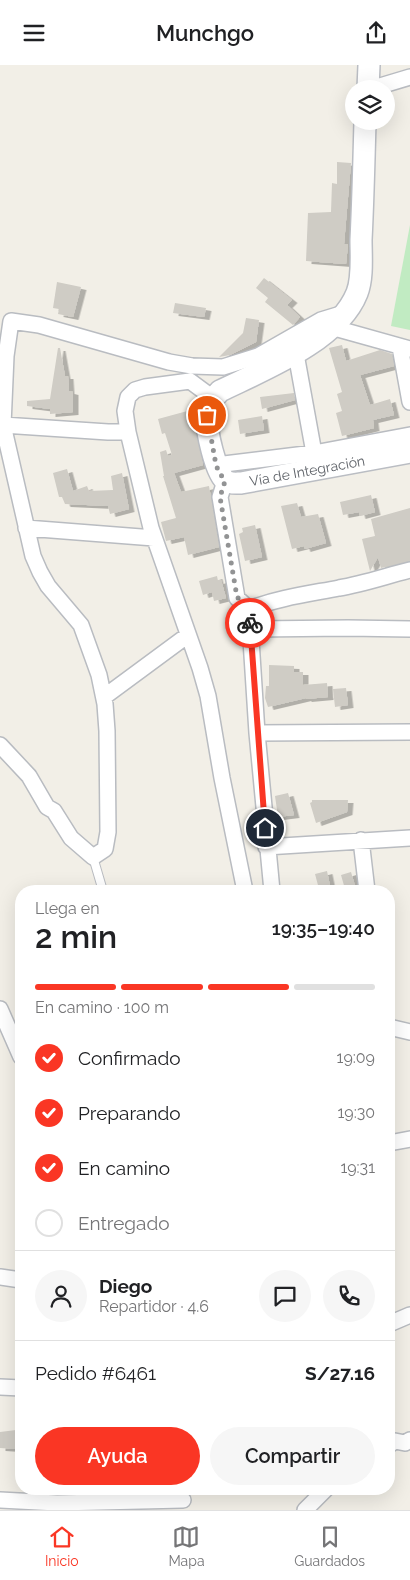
<!DOCTYPE html>
<html lang="es">
<meta charset="utf-8">
<style>
body{margin:0;font-family:Raleway,sans-serif;background:#f6f6f6;color:#202124;height:100vh;display:flex;flex-direction:column;font-size:19px;white-space:nowrap}
*{box-sizing:border-box;margin:0}
p{font-size:16px;color:#757577}
.icon{flex:none;width:28px;height:28px;fill:none;stroke:currentColor;stroke-width:2;stroke-linecap:round;stroke-linejoin:round}
.map{position:relative;flex:1;overflow:hidden}
.sheet{position:absolute;left:15px;top:820px;width:380px;height:610px;display:flex;flex-direction:column;background:#fff;border-radius:20px;box-shadow:0 5px 20px #0002}
.sheet>*{flex:none}
.fabs{position:absolute;left:345px;top:15px;display:grid;gap:10px}
.fabs a{display:grid;place-items:center;width:50px;height:50px;border-radius:50%;background:#fff;box-shadow:0 5px 20px #0002;font-size:25px}
.pin{position:absolute;display:grid;place-items:center;width:42px;height:42px;color:#fff;margin:-21px;border:2px solid #fff;border-radius:50%;box-shadow:0 1px 5px #0007}
.courier{position:absolute;display:grid;place-items:center;width:50px;height:50px;margin:-25px;border:4px solid #fa3624;border-radius:50%;background:#fff;color:#222;box-shadow:0 1px 6px #0007}
.overview em{font-style:normal;font-weight:600}
.overview div{display:flex;flex-direction:column-reverse}
.overview{display:flex;align-items:center;justify-content:space-between;height:85px;padding:0 20px}
h1{font-size:32px;font-weight:600;line-height:38px}
.bar{display:grid;grid-template-columns:repeat(4,1fr);gap:8px 5px;align-content:center;height:60px;padding:0 20px}
.bar i{height:6px;border-radius:4px;background:#e0e0e0}
.bar .on{background:#fa3624}
.bar p{grid-column:span 4}
.line{display:flex;align-items:center;gap:12px;padding:0 20px;border-top:1px solid #e0e0e0}
.line div{flex:1}
.round{display:grid;place-items:center;flex:none;width:52px;height:52px;border-radius:26px;background:#f6f6f6}
ol{padding:0 20px;list-style:none}
li{display:flex;align-items:center;gap:15px;height:55px}
li p{margin-inline-start:auto}
li .icon{padding:5px;border-radius:50%;background:#fa3624;color:#fff;stroke-width:4}
li:last-child{color:#757577}
li i{width:28px;height:28px;border:2px solid #e0e0e0;border-radius:50%}
.button{display:flex;gap:10px;margin-top:auto;padding:10px 20px}
.button a{flex:1;height:58px;border-radius:30px;background:#fa3624;color:#fff;font-size:20px;font-weight:600;line-height:58px;text-align:center}
.button a+a{background:#f6f6f6;color:#202124}
header{display:flex;justify-content:space-between;align-items:center;height:65px;padding:0 20px;background:#fff;font-size:22px;font-weight:600}
.tabs{display:flex;justify-content:space-around;align-items:center;height:70px;border-top:1px solid #e0e0e0;background:#fff;font-size:14px;color:#757577}
.tabs a{display:grid;justify-items:center;gap:2px}
.tabs .on{color:#fa3624}
.map>svg:first-child{display:block}
.green{fill:#c1ebc2}
.building{fill:#cfccc5;filter:url(#shadow)}
.lines{fill:none;stroke-linecap:round;stroke-linejoin:round}
.lane-casing{stroke:#b9bcc1;stroke-width:10}
.street-casing{stroke:#b9bcc1;stroke-width:18}
.secondary-casing{stroke:#babdc3;stroke-width:24}
.lane{stroke:#fff;stroke-width:8}
.street{stroke:#fff;stroke-width:15}
.secondary{stroke:#fff;stroke-width:21}
.done{stroke:#929394;stroke-width:5;stroke-dasharray:0 9}
.route{stroke:#fa3624;stroke-width:6}
.labels{text-anchor:middle;stroke-width:4;stroke-linejoin:round;paint-order:stroke}
.street-label{font-size:14px;fill:#5e6268;stroke:#fff}
</style>
<header><svg class="icon" aria-label="menu" viewBox="0 0 24 24"><path d="M4 6h16M4 12h16M4 18h16"/></svg>Munchgo<svg class="icon" aria-label="share" viewBox="0 0 24 24"><path d="M12 15V3M7 8l5-5 5 5M5 13v7h14v-7"/></svg></header>
<div class="map">
<svg width="410" height="1445" viewBox="0 0 410 1445">
<defs>
<filter id="shadow"><feDropShadow dx="5.5" dy="3" stdDeviation="0" flood-color="#0004"/></filter>
</defs>
<rect width="100%" height="100%" fill="#f2efe7"/>
<path class="green" d="M410,160v105l-19,-4z"/>
<path class="building" d="M337,97l14,1 -7,81h4l-2,20 -40,-3 2,-48 23,-1 1,-29 5,1z
M264,213l28,22 -5,5 13,12 -7,8 -28,-23 3,-4 -12,-10z
M57,217l24,5 -8,30 -15,-3 1,-5 -6,-1z
M175,238l31,5 -2,9 -31,-4z
M246,253l13,2 -3,22 -26,13 -11,2 24,-24z
M342,280l4,16 34,-11 12,4 2,12 -34,9 10,30 20,-6 4,16 -21,5 1,8 -32,8 -6,-23 6,-2 -5,-17 5,-2 -13,-44z
M58,283h2l5,28h3l1,15 4,1v20l-23,2v-5l-23,-3v-5l23,-2z
M294,328l1,7 -33,9 -2,-12z
M191,345l12,55 -29,8 7,19 28,-6 10,61 -31,8 -4,-18 -18,4 -5,-19 15,-4 -13,-42h1l-4,-24 6,-2 2,6 4,-1 -7,-22 -3,1 -4,-15z
M262,351l2,14 -24,4 -2,-14z
M67,404l6,22 14,-5 2,5 24,-1 -2,-14 11,-3 7,36 -19,5 -2,-8 -43,-2 -3,-7h-3l-6,-24z
M371,430l4,17 -15,4 -1,-4 -16,3 -3,-13z
M297,438l4,14 17,-3 8,29 -21,6 -1,-3 -12,3 -11,-43z
M410,443v53l-29,7 -3,-11 -8,14 -8,-32 13,-3 -4,-17z
M255,460l7,32 -17,4 -6,-27 4,-2 -1,-4z
M217,511l1,5 3,-1 5,18 -12,3 -2,-9 -9,3 -4,-14z
M269,600l25,1v6h9v13l24,-2 1,14 -22,2v-1l-38,9 -3,-9 1,-12h3z
M346,623l2,17 -13,2 -2,-18z
M288,728l6,22 -16,2 -3,-21z
M312,735h36l-1,12 -31,11 -6,-20 2,-1z
M327,806l3,15 -11,3 -4,-15z
M351,807l4,14 -10,3 -4,-14z
M16,1365l-1,19 -15,-1v-16z"/>
<g class="lines">
<defs>
<path id="lane" d="M93,792l10,34"/>
<path id="street" d="M370,24l40,-12
M331,262l79,22
M400,282l10,55
M296,289l18,99
M213,333l-23,-17 -45,6 -10,3 -7,7 -3,14 3,21 23,96 49,140 8,28 14,82 23,113
M3,360l105,7h20
M216,400l98,-12 96,-18
M225,416l-5,16 17,101 12,11 8,124 15,158
M26,463l128,10
M249,544c29,-11 59,-15 90,-21 24,-4 47,-12 71,-18
M250,564l98,-1 62,1
M104,632l84,-62
M257,668l153,-1
M0,680l29,31 18,31 7,4 17,27 22,19 12,-8 3,-17 -1,-101 -2,-27 -6,-29 -18,-50 -33,-39 -8,-14 -7,-16 -30,-131 3,-69 5,-35 28,4 130,37 23,4 31,1 35,-11 63,-36 23,-7
M361,775l6,51
M266,782l144,-9
M0,944l21,48
M389,962l21,5
M389,1078l21,-4
M0,1212l21,3
M389,1259l21,-9
M0,1322l21,1
M389,1380l6,-4 10,2 5,-3
M0,1435l57,3 126,-3
M305,1445l21,-21"/>
<g id="secondary">
<path d="M368,24l1,-24"/>
<path id="s1" d="M365,56c-1,40 -2,79 -4,119 0,16 2,38 -4,53 -19,48 -94,77 -137,98 -7,7 -12,14 -13,24 -2,12 9,60 19,66 5,3 10,2 15,2l169,-31"/>
</g>
</defs>
<use href="#lane" class="lane-casing"/>
<use href="#street" class="street-casing"/>
<use href="#secondary" class="secondary-casing"/>
<use href="#lane" class="lane"/>
<use href="#street" class="street"/>
<use href="#secondary" class="secondary"/>
</g>
<g class="lines">
<path class="done" d="M207,350l9,50 3,7 6,9 -5,16 17,100 12,12 1,14"/>
<path class="route" d="M250,558l15,205"/>
</g>
<g class="labels">
<g class="street-label">
<text dy="5" stroke="none"><textPath href="#s1" startOffset="525">Vía de Integración</textPath></text>
</g>
</g>
</svg>
<div class="fabs">
<a><svg class="icon" aria-label="layers" viewBox="0 0 24 24"><path d="M12 4l9 5-9 5-9-5zM3 14l9 5 9-5"/></svg></a>
</div>
<div class="pin" style="left:207px;top:350px;background:#ea580c"><svg class="icon" aria-label="bag" viewBox="0 0 24 24"><path d="M5 8h14l-1 12H6zM9 8a3 3 0 0 1 6 0"/></svg></div>
<div class="pin" style="left:265px;top:763px;background:#1f2937"><svg class="icon" aria-label="home" viewBox="0 0 24 24"><path d="M3 11l9-7 9 7M6 9v11h12V9"/></svg></div>
<div class="courier" style="left:250px;top:558px"><svg class="icon" aria-label="bike" viewBox="0 0 24 24"><circle cx="6" cy="16" r="4"/><circle cx="18" cy="16" r="4"/><path d="M6 16l4-8h5l3 8M10 8l3 8H6M13 5h3"/></svg></div>
<section class="sheet">
<div class="overview"><div><h1>2 min</h1><p>Llega en</p></div><em>19:35–19:40</em></div>
<div class="bar"><i class="on"></i><i class="on"></i><i class="on"></i><i></i><p>En camino · 100 m</p></div>
<ol>
<li><svg class="icon" aria-label="check" viewBox="0 0 24 24"><path d="M5 12l5 5 9-10"/></svg>Confirmado<p>19:09</p></li>
<li><svg class="icon" aria-label="check" viewBox="0 0 24 24"><path d="M5 12l5 5 9-10"/></svg>Preparando<p>19:30</p></li>
<li><svg class="icon" aria-label="check" viewBox="0 0 24 24"><path d="M5 12l5 5 9-10"/></svg>En camino<p>19:31</p></li>
<li><i></i>Entregado</li>
</ol>
<div class="line" style="height:90px"><a class="round"><svg class="icon" aria-label="person" viewBox="0 0 24 24"><circle cx="12" cy="8" r="4"/><path d="M4 21q1-7 8-7t8 7"/></svg></a><div><b>Diego</b><p>Repartidor · 4.6</p></div><a class="round"><svg class="icon" aria-label="chat" viewBox="0 0 24 24"><path d="M4 5h16v11H9l-5 4z"/></svg></a><a class="round"><svg class="icon" aria-label="phone" viewBox="0 0 24 24"><path d="M5 4h4l2 5-3 2q2 4 5 5l2-3 5 2v4C11 20 4 13 5 4z"/></svg></a></div>
<div class="line" style="height:65px"><div>Pedido #6461</div><b>S/27.16</b></div>
<div class="button"><a>Ayuda</a><a>Compartir</a></div>
</section>
</div>
<nav class="tabs">
<a class="on"><svg class="icon" aria-label="home" viewBox="0 0 24 24"><path d="M3 11l9-7 9 7M6 9v11h12V9"/></svg>Inicio</a>
<a><svg class="icon" aria-label="map" viewBox="0 0 24 24"><path d="M3 6l6-2 6 2 6-2v14l-6 2-6-2-6 2zM9 4v14M15 6v14"/></svg>Mapa</a>
<a><svg class="icon" aria-label="saved" viewBox="0 0 24 24"><path d="M7 4h10v16l-5-4-5 4z"/></svg>Guardados</a>
</nav>
